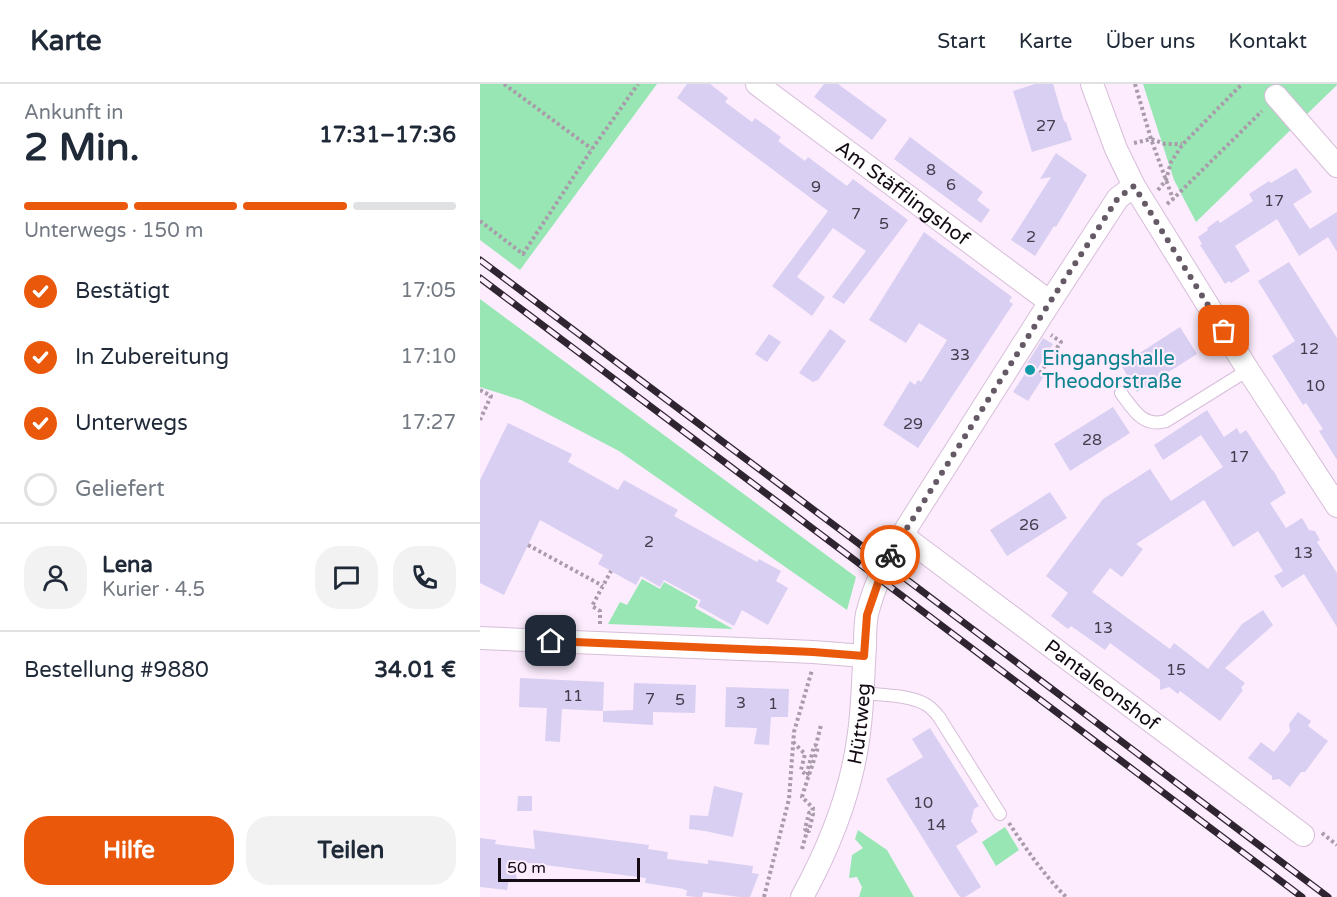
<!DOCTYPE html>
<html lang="de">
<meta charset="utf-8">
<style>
body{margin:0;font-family:"Varela Round",sans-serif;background:#f2f2f3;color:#1f2937;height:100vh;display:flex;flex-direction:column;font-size:22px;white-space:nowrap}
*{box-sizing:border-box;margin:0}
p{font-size:20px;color:#747a83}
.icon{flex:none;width:33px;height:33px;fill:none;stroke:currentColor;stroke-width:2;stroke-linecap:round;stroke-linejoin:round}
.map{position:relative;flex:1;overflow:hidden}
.drawer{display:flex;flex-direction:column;background:#fff;width:480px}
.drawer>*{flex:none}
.scale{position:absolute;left:18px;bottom:15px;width:142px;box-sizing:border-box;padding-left:6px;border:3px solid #130a14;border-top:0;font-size:16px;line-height:21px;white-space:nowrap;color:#130a14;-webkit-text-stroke:4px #fcecfd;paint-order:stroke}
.pin{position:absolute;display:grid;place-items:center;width:51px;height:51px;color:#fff;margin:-26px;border-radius:12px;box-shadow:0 3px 9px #0006}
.courier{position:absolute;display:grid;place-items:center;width:60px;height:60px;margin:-30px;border:4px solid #ea580c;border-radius:50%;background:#fff;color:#222;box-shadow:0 2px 8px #0007}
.summary em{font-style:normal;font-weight:700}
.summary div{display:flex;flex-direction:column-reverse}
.summary{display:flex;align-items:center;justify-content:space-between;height:102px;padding:0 24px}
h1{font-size:39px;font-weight:700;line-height:45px}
.bar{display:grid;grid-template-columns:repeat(4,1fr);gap:9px 6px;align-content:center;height:72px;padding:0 24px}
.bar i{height:8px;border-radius:4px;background:#e0e1e3}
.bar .current{background:#ea580c}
.bar p{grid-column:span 4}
.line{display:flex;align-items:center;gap:15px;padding:0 24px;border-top:2px solid #e0e1e3}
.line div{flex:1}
.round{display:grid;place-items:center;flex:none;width:63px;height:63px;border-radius:24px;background:#f2f2f3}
ol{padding:0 24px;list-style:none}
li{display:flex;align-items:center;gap:18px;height:66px}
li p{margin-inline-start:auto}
li .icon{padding:6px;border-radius:50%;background:#ea580c;color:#fff;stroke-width:4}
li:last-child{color:#747a83}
li i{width:33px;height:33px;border:3px solid #e0e1e3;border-radius:50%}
.button{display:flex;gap:12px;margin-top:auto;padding:12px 24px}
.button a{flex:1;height:69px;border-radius:24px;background:#ea580c;color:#fff;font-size:24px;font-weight:700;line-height:69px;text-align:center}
.button a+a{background:#f2f2f3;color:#1f2937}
header{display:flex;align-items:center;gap:36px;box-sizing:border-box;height:84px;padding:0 30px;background:#fff;border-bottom:2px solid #e0e1e3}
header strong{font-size:28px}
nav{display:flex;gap:33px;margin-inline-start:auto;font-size:21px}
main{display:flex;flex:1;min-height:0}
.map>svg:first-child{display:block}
.green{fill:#98e6b4}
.building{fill:#d9cff2}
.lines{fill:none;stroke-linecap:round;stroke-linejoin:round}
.lane-casing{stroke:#d7bdd9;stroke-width:14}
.street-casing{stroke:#d7bdd9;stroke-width:24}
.path{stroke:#a99baa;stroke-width:4;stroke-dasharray:3 3;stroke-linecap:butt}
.lane{stroke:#fff;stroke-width:12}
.street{stroke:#fff;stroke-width:22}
.rail-casing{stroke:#2f2530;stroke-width:7}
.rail{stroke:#fcecfd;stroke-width:4.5;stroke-dasharray:14;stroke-linecap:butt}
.done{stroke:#655966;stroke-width:6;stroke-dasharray:0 10.8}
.route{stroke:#ea580c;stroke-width:8}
.culture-dot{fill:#0f9aa8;stroke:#fcecfd;stroke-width:2}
.labels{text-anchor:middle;stroke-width:4.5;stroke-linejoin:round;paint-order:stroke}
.number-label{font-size:16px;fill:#443b4c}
.street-label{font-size:20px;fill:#130a14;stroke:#fcecfd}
.culture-label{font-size:20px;fill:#0d838f;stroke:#fcecfd;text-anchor:start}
</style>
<header>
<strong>Karte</strong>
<nav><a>Start</a><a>Karte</a><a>Über uns</a><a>Kontakt</a></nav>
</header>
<main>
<section class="drawer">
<div class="summary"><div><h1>2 Min.</h1><p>Ankunft in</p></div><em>17:31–17:36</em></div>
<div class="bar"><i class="current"></i><i class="current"></i><i class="current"></i><i></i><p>Unterwegs · 150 m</p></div>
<ol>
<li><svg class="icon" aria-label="check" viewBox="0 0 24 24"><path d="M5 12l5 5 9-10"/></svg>Bestätigt<p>17:05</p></li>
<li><svg class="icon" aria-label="check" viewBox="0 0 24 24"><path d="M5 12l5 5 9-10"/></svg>In Zubereitung<p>17:10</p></li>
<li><svg class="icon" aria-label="check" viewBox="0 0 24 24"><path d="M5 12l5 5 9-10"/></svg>Unterwegs<p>17:27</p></li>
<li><i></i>Geliefert</li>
</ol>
<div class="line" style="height:108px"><a class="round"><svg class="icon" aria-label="person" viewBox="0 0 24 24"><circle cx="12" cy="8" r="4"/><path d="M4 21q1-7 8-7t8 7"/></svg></a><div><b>Lena</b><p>Kurier · 4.5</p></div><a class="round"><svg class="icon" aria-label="chat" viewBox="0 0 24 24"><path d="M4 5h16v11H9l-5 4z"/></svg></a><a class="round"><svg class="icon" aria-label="phone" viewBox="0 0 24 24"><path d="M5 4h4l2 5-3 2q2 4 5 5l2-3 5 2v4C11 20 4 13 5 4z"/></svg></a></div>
<div class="line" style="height:78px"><div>Bestellung #9880</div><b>34.01 €</b></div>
<div class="button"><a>Hilfe</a><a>Teilen</a></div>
</section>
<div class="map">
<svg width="857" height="813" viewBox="0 0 857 813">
<rect width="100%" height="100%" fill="#fcecfd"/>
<path class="green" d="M0,0h177l-137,186 -40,-30z
M663,0h194v1l-141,137 -22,-42z
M0,215l376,278 -9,33 -228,-159 -98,-51 -41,-13z
M162,495l18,10 4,-7 34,19 -3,7 38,21 -125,-5 12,-22 7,3z
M525,743l14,23 -23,16 -14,-24z
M378,746l29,20 27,47h-55l3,-10 -5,-10 -8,1 3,-23 11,-7 -8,-9z"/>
<path class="building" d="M207,0h23l18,14 -3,4 27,20 3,-4 26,19 -3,4 27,20 3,-4 39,29 6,-7 55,41 -64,84 -12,-7 34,-46 -33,-23 -36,49 28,20 -13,19 -40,-30 56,-75 -151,-113z
M344,0h14l49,36 -15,20 -58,-43z
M555,0h18l11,37 2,1 6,18 -40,12 -19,-61z
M430,53l73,55 -6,8 13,10 -9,13 -87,-64z
M576,69l31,22 -31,52 -2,-1 -19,30 -24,-16 40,-63 -11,2z
M816,84l16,24 -19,12 17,25 27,-17v40l-9,-15 -29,19 -22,-37 -42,27 15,25 -19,12 -2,-2 -4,3 -25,-39 2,-1 -4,-7 10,-7 -1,-2 11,-8 2,3 33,-22 -4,-7 20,-13 2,2z
M444,148l88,65 -3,4 4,3 -95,144 -35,-23 27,-44 5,4 3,-5 3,2 26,-42 -28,-17 -13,20 -37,-23z
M809,178l48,76v122l-18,-29 4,-2 -17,-26 -3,2 -31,-49 23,-15 -37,-60z
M700,243l17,27 -60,38 -16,-27z
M350,245l16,12 -28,39 -5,2 -14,-9z
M289,250l12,8 -14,20 -12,-8z
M563,254l10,6 -17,27 8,5 -16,25 -15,-9 13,-20 -3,-2z
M633,323l17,26 -60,38 -16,-27z
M727,326l17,27 13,-9 3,6 6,-4 26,40h1l13,23 -16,10 16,25 16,-10 7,12 6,1 5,9 -3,2 20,31v54l-33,-53 -22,14 -8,-12 9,-5 -25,-40 -25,16 -29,-47 -68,44 7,5 -21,28 -12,-9 -18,24 78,57 4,-6 34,26 34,-45 21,-14 10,15 -48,43 20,15 -4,5 2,2 -23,31 -40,-30 -2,3 -9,-7 -9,3v-10l-50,-37 -5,7 -34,-24 -3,3 -17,-13 17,-23 -22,-17 57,-77 47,-30 21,32 52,-34 -22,-32 -38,25 -9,-15z
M28,339l64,31 -4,8 50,28 6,-10 54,30 -4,6 83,46 2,-3 22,12 -5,10 12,7 -20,37 -26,-15 -8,16 -36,-20 3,-6 -37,-20 -4,7 -19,-11 -5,9 -38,-21 5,-9 -63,-35 -36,75 -24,-12v-103z
M570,408l17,26 -60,38 -17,-26z
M40,594l84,4 -1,29 30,-1 1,-27 62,2 -1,28 -42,-1v13l-50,-3v-11l-41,-2 -2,33 -15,-1 2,-33 -28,-1z
M246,603l63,2 -1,28h-17l-2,28 -15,-1 3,-16 -32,-1z
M818,628l13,9 -3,5 20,15 -23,31h-4l-11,15 -11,-8 -7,1v-4l-24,-18 13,-16 13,10 16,-21 -1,-7z
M450,644l49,78 -5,3 -3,12 7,11 -22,14 25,41 -16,10h-5l-5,-7 -69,-111 37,-22 -11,-18z
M234,702l29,7 -10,44 -28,-6 -16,-2 1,-14 18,1z
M38,712h14v15h-15z
M53,746l116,15 -1,4 20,3 -1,7 41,5v-4l45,6 -1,7 7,1 -9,23h-11l-36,-5 -1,5h-6l-10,-1 1,-6h-3v-1l-39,-6 1,-5 -132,-17 3,19 -8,-1 -2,11 -27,-3v-49l16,2 -1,4 40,5z"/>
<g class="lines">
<defs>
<path id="lane" d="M641,309c12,16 22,35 45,28l82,-51
M383,609c18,2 46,2 62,11 6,3 10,8 14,13l61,97"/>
<g id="street">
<path id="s1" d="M277,0l293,218"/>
<path d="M612,0l24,65 18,37 114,184 89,136"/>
<path d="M796,12l61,70"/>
<path id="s2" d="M422,451l401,300"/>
<path d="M0,554l333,14 51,4"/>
<path id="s3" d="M322,813c28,-51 50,-106 57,-164 4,-29 4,-58 6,-87 0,-10 0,-22 2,-32 7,-28 20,-55 35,-79l148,-233 68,-104 16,-12"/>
</g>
</defs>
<use href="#lane" class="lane-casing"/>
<use href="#street" class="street-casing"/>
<path class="path" d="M24,0l88,65
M655,0l16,55 22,60
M654,59l17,-4 14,5h17
M678,106l8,-10 5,-18 12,-18 59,-60
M687,120l6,-5 89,-88
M0,137l43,33 69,-105 46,-65
M560,289l21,-31 -10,-7
M0,306l11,6 -11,24
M48,461l75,41
M120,540v-13l-8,-5 19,-35
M313,658l12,12 -4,16 7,7
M328,691v-6l6,-23 2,-1
M529,739c17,26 35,52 57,74
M327,747l-2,-2 4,-16 3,-1
M842,749l15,12
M322,765l5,-18h2l4,-17 -1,-2 1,-4 -11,-11c5,-17 11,-33 16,-50l-2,-2 5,-20
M284,813l25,-98 5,-67 18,-62"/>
<use href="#lane" class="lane"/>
<use href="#street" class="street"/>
<defs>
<path id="rail" d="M0,176l406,304 442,333
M0,194l822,619"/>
</defs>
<use href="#rail" class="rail-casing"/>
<use href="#rail" class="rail"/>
</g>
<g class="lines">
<path class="done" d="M410,471l160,-253 68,-104 16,-12 90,145"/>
<path class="route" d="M71,557l262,11 51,4 3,-41 12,-35 11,-25"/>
</g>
<circle class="culture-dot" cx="550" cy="286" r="6"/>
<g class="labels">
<g class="number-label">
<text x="566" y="47">27</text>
<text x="451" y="91">8</text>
<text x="471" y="106">6</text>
<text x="336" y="108">9</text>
<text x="794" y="122">17</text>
<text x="376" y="135">7</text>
<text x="404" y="145">5</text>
<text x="551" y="158">2</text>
<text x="829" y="270">12</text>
<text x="480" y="276">33</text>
<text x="835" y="307">10</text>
<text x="433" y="345">29</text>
<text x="612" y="361">28</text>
<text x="759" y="378">17</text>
<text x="549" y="446">26</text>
<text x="169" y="463">2</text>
<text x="823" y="474">13</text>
<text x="623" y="549">13</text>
<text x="696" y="591">15</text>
<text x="93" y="617">11</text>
<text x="170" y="620">7</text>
<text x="200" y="621">5</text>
<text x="261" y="624">3</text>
<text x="293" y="625">1</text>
<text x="443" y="724">10</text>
<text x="456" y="746">14</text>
</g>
<g class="street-label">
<text dy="7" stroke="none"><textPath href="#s1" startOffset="182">Am Stäfflingshof</textPath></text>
<text dy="7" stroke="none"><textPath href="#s2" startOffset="250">Pantaleonshof</textPath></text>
<text dy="7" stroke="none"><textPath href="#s3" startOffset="184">Hüttweg</textPath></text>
</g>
<g class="culture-label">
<text x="562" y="281">Eingangshalle<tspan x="562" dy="23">Theodorstraße</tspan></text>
</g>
</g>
</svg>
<div class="scale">50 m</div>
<div class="pin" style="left:744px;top:247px;background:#ea580c"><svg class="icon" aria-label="bag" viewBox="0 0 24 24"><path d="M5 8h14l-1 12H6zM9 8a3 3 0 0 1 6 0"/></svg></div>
<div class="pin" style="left:71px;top:557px;background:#1f2937"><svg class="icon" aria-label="home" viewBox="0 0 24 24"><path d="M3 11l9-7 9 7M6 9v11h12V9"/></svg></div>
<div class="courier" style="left:410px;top:471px"><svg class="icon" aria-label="bike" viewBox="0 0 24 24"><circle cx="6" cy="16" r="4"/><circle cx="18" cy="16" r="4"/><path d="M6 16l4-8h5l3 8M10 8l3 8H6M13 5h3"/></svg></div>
</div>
</main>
